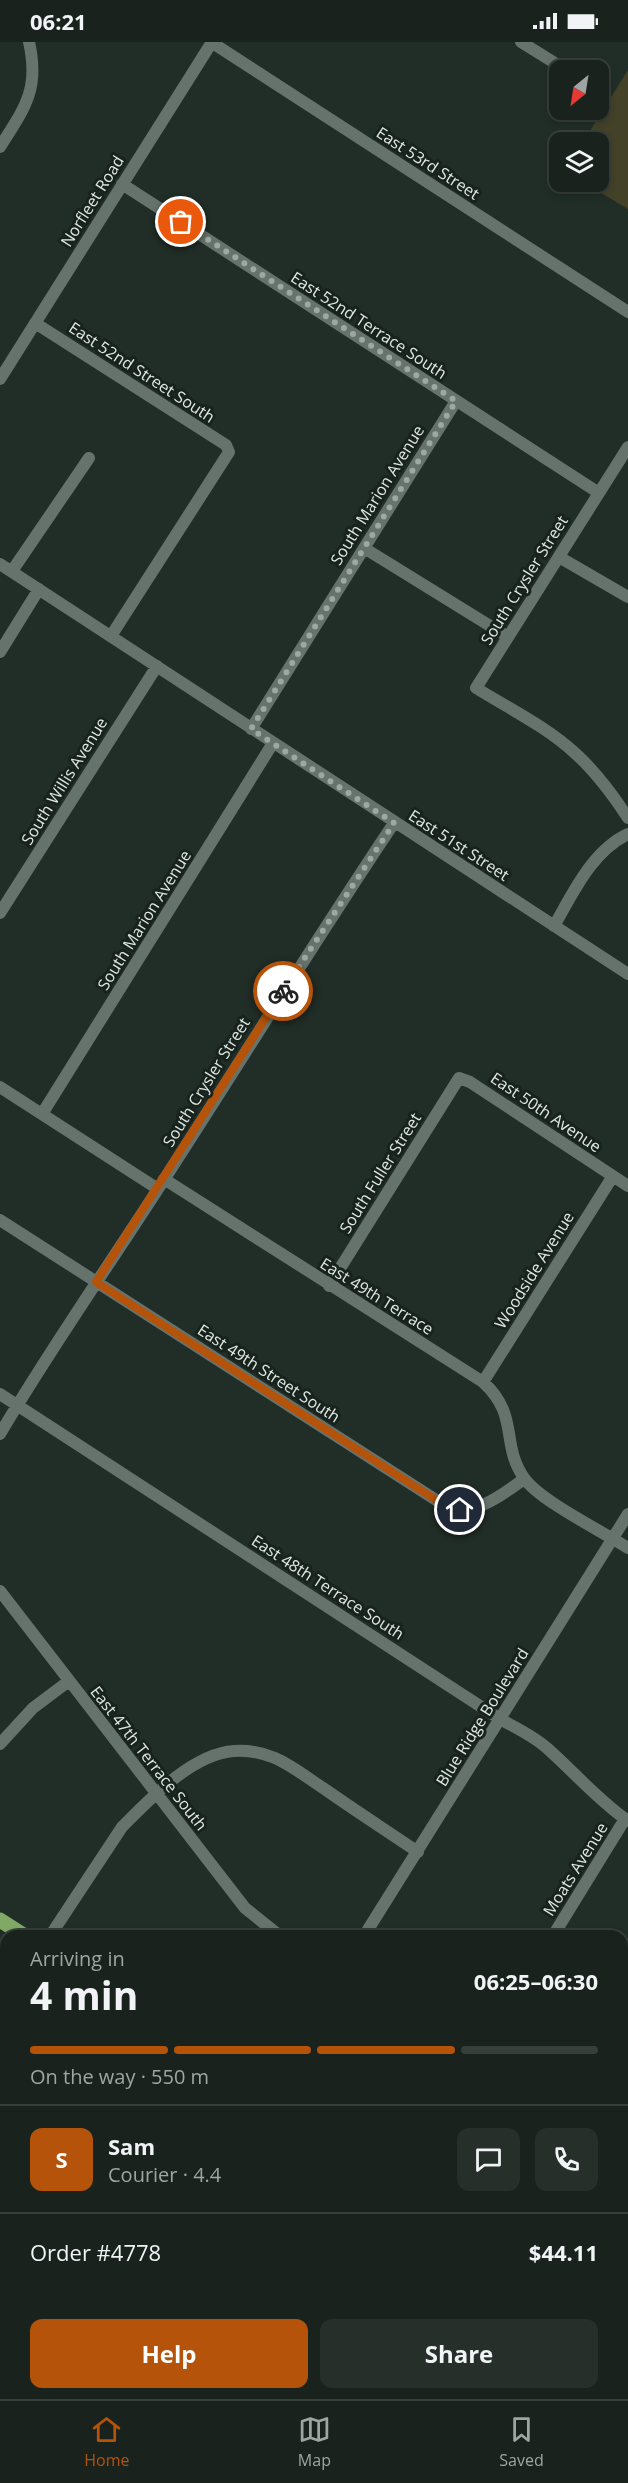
<!DOCTYPE html>
<meta charset="utf-8">
<style>
body{margin:0;font-family:"Open Sans",sans-serif;background:#262f2a;color:#f1f3f6;height:100vh;display:flex;flex-direction:column;font-size:22px;white-space:nowrap}
*{box-sizing:border-box;margin:0}
p{font-size:20px;color:#9fa4a4}
.icon{flex:none;width:33px;height:33px;fill:none;stroke:currentColor;stroke-width:2;stroke-linecap:round;stroke-linejoin:round}
.map{position:relative;flex:1;overflow:hidden}
.details{position:absolute;left:0px;top:1888px;width:628px;height:470px;display:flex;flex-direction:column;background:#19221d;border-radius:18px 18px 0 0;box-shadow:0 3px 9px #0003,0 0 0 2px #373f3b}
.details>*{flex:none}
.needle{width:39px;rotate:210deg}
.buttons{position:absolute;left:549px;top:18px;display:grid;gap:12px}
.buttons a{display:grid;place-items:center;width:60px;height:60px;border-radius:12px;background:#19221d;box-shadow:0 3px 9px #0003,0 0 0 2px #373f3b;font-size:30px}
.pin{position:absolute;display:grid;place-items:center;width:51px;height:51px;color:#fff;margin:-26px;border:3px solid #fff;border-radius:50%;box-shadow:0 2px 6px #0007}
.courier{position:absolute;display:grid;place-items:center;width:60px;height:60px;margin:-30px;border:4px solid #b45309;border-radius:50%;background:#fff;color:#222;box-shadow:0 2px 8px #0007}
.head em{font-style:normal;font-weight:700}
.head div{display:flex;flex-direction:column-reverse}
.head{display:flex;align-items:center;justify-content:space-between;height:102px;padding:0 30px}
h1{font-size:39px;font-weight:700;line-height:45px}
.bar{display:grid;grid-template-columns:repeat(4,1fr);gap:9px 6px;align-content:center;height:72px;padding:0 30px}
.bar i{height:8px;border-radius:4px;background:#373f3b}
.bar .active{background:#b45309}
.bar p{grid-column:span 4}
.line{display:flex;align-items:center;gap:15px;padding:0 30px;border-top:2px solid #373f3b}
.line div{flex:1}
.round{display:grid;place-items:center;flex:none;width:63px;height:63px;border-radius:12px;background:#262f2a}
.button{display:flex;gap:12px;margin-top:auto;padding:12px 30px}
.button a{flex:1;height:69px;border-radius:12px;background:#b45309;color:#fff;font-size:24px;font-weight:700;line-height:69px;text-align:center}
.button a+a{background:#262f2a;color:#f1f3f6}
.status{display:flex;justify-content:space-between;align-items:center;height:42px;padding:0 30px;background:#19221d;direction:ltr}
.status svg{height:16px;fill:currentColor}
.dock{display:flex;justify-content:space-around;align-items:center;height:84px;border-top:2px solid #373f3b;background:#19221d;font-size:16px;color:#9fa4a4}
.dock a{display:grid;justify-items:center;gap:3px}
.dock .active{color:#b45309}
.map>svg:first-child{display:block}
.green{fill:#444129}
.forest{fill:#625f44}
.lines{fill:none;stroke-linecap:round;stroke-linejoin:round}
.minor{stroke:#66736d;stroke-width:12}
.major{stroke:#80a965;stroke-width:15}
.done{stroke:#9ea7a2;stroke-width:6;stroke-dasharray:0 10.8}
.route{stroke:#b45309;stroke-width:8}
.labels{text-anchor:middle;stroke-width:6;stroke-linejoin:round;paint-order:stroke}
.street-label{font-size:16px;fill:#e1e8e4;stroke:#18231d}
</style>
<div class="status"><b>06:21</b><svg viewBox="0 0 49 12"><path d="M0 12V9h3v3zM5 12V6h3v6zM10 12V3h3v9zM15 12V0h3v12zM26 1h20v11H26zM47 4h2v5h-2z"/></svg></div>
<div class="map">
<svg width="628" height="2357" viewBox="0 0 628 2357">
<rect width="100%" height="100%" fill="#212d27"/>
<path class="green" d="M628,28v139l-45,-27h15v-40h-15z"/>
<path class="forest" d="M254,2352h122l-3,5h-123z"/>
<g class="lines">
<path class="minor" d="M211,0l417,270
M521,0l45,28
M0,105c24,-38 40,-57 29,-105
M122,142l477,309
M35,281l191,122 3,7 -118,184
M0,337l212,-337
M628,405l-152,241c34,21 71,39 100,66 21,19 37,41 52,64
M364,506l144,89
M559,515l69,40
M0,522l628,410
M12,529l77,-113
M0,610l39,-63
M251,687l205,-328
M0,871l157,-247
M554,884c19,-33 38,-75 74,-92
M0,1045l158,102
M42,1072l231,-371
M164,1137l319,203c37,34 17,61 41,96 16,23 78,53 104,70
M0,1178l447,287c31,8 53,-11 77,-28
M329,1244l130,-208 11,4 158,104
M483,1340l130,-206
M0,1352l500,325c16,9 34,17 48,30 27,24 50,51 80,72
M0,1392c49,-83 105,-163 158,-245 79,-122 155,-245 236,-366
M0,1549l245,317 35,28
M0,1702l33,-36 36,-27
M50,1894l72,-109c28,-28 70,-73 112,-76 14,-1 29,2 41,7 18,8 34,21 51,32 30,21 61,41 92,62
M364,1894l264,-422
M564,1894l-8,-5 69,-112
M622,1932l6,4
M0,2043l6,9
M0,2106l6,-6
M80,2353l8,4
M480,2357l3,-5"/>
<path class="major" d="M0,1878l25,16
M622,2280l6,4"/>
</g>
<g class="lines">
<path class="done" d="M181,180l275,179 -205,328 143,94 -111,168"/>
<path class="route" d="M283,949l-187,291 351,225 13,3"/>
</g>
<g class="labels">
<g class="street-label">
<text transform="translate(428 121) rotate(33)" y="6">East 53rd Street</text>
<text transform="translate(92 159) rotate(-58)" y="6">Norfleet Road</text>
<text transform="translate(369 283) rotate(33)" y="6">East 52nd Terrace South</text>
<text transform="translate(142 330) rotate(33)" y="6">East 52nd Street South</text>
<text transform="translate(377 453) rotate(-58)" y="6">South Marion Avenue</text>
<text transform="translate(524 538) rotate(-58)" y="6">South Crysler Street</text>
<text transform="translate(64 739) rotate(-58)" y="6">South Willis Avenue</text>
<text transform="translate(459 803) rotate(33)" y="6">East 51st Street</text>
<text transform="translate(144 878) rotate(-58)" y="6">South Marion Avenue</text>
<text transform="translate(206 1040) rotate(-58)" y="6">South Crysler Street</text>
<text transform="translate(546 1070) rotate(34)" y="6">East 50th Avenue</text>
<text transform="translate(380 1131) rotate(-58)" y="6">South Fuller Street</text>
<text transform="translate(534 1228) rotate(-58)" y="6">Woodside Avenue</text>
<text transform="translate(377 1254) rotate(32)" y="6">East 49th Terrace</text>
<text transform="translate(269 1331) rotate(33)" y="6">East 49th Street South</text>
<text transform="translate(328 1545) rotate(33)" y="6">East 48th Terrace South</text>
<text transform="translate(482 1675) rotate(-58)" y="6">Blue Ridge Boulevard</text>
<text transform="translate(149 1716) rotate(52)" y="6">East 47th Terrace South</text>
<text transform="translate(575 1827) rotate(-58)" y="6">Moats Avenue</text>
</g>
</g>
</svg>
<div class="buttons">
<a><svg class="needle" viewBox="-14 -14 28 28"><path d="M0-13l5 13h-10z" fill="#e53935"/><path d="M0 13l5-13h-10z" fill="#9fa4a4"/></svg></a>
<a><svg class="icon" aria-label="layers" viewBox="0 0 24 24"><path d="M12 4l9 5-9 5-9-5zM3 14l9 5 9-5"/></svg></a>
</div>
<div class="pin" style="left:181px;top:180px;background:#ea580c"><svg class="icon" aria-label="bag" viewBox="0 0 24 24"><path d="M5 8h14l-1 12H6zM9 8a3 3 0 0 1 6 0"/></svg></div>
<div class="pin" style="left:460px;top:1468px;background:#1f2937"><svg class="icon" aria-label="home" viewBox="0 0 24 24"><path d="M3 11l9-7 9 7M6 9v11h12V9"/></svg></div>
<div class="courier" style="left:283px;top:949px"><svg class="icon" aria-label="bike" viewBox="0 0 24 24"><circle cx="6" cy="16" r="4"/><circle cx="18" cy="16" r="4"/><path d="M6 16l4-8h5l3 8M10 8l3 8H6M13 5h3"/></svg></div>
<section class="details">
<div class="head"><div><h1>4 min</h1><p>Arriving in</p></div><em>06:25–06:30</em></div>
<div class="bar"><i class="active"></i><i class="active"></i><i class="active"></i><i></i><p>On the way · 550 m</p></div>
<div class="line" style="height:108px"><b class="round" style="background:#b45309;color:#fff">S</b><div><b>Sam</b><p>Courier · 4.4</p></div><a class="round"><svg class="icon" aria-label="chat" viewBox="0 0 24 24"><path d="M4 5h16v11H9l-5 4z"/></svg></a><a class="round"><svg class="icon" aria-label="phone" viewBox="0 0 24 24"><path d="M5 4h4l2 5-3 2q2 4 5 5l2-3 5 2v4C11 20 4 13 5 4z"/></svg></a></div>
<div class="line" style="height:78px"><div>Order #4778</div><b>$44.11</b></div>
<div class="button"><a>Help</a><a>Share</a></div>
</section>
</div>
<nav class="dock">
<a class="active"><svg class="icon" aria-label="home" viewBox="0 0 24 24"><path d="M3 11l9-7 9 7M6 9v11h12V9"/></svg>Home</a>
<a><svg class="icon" aria-label="map" viewBox="0 0 24 24"><path d="M3 6l6-2 6 2 6-2v14l-6 2-6-2-6 2zM9 4v14M15 6v14"/></svg>Map</a>
<a><svg class="icon" aria-label="saved" viewBox="0 0 24 24"><path d="M7 4h10v16l-5-4-5 4z"/></svg>Saved</a>
</nav>
